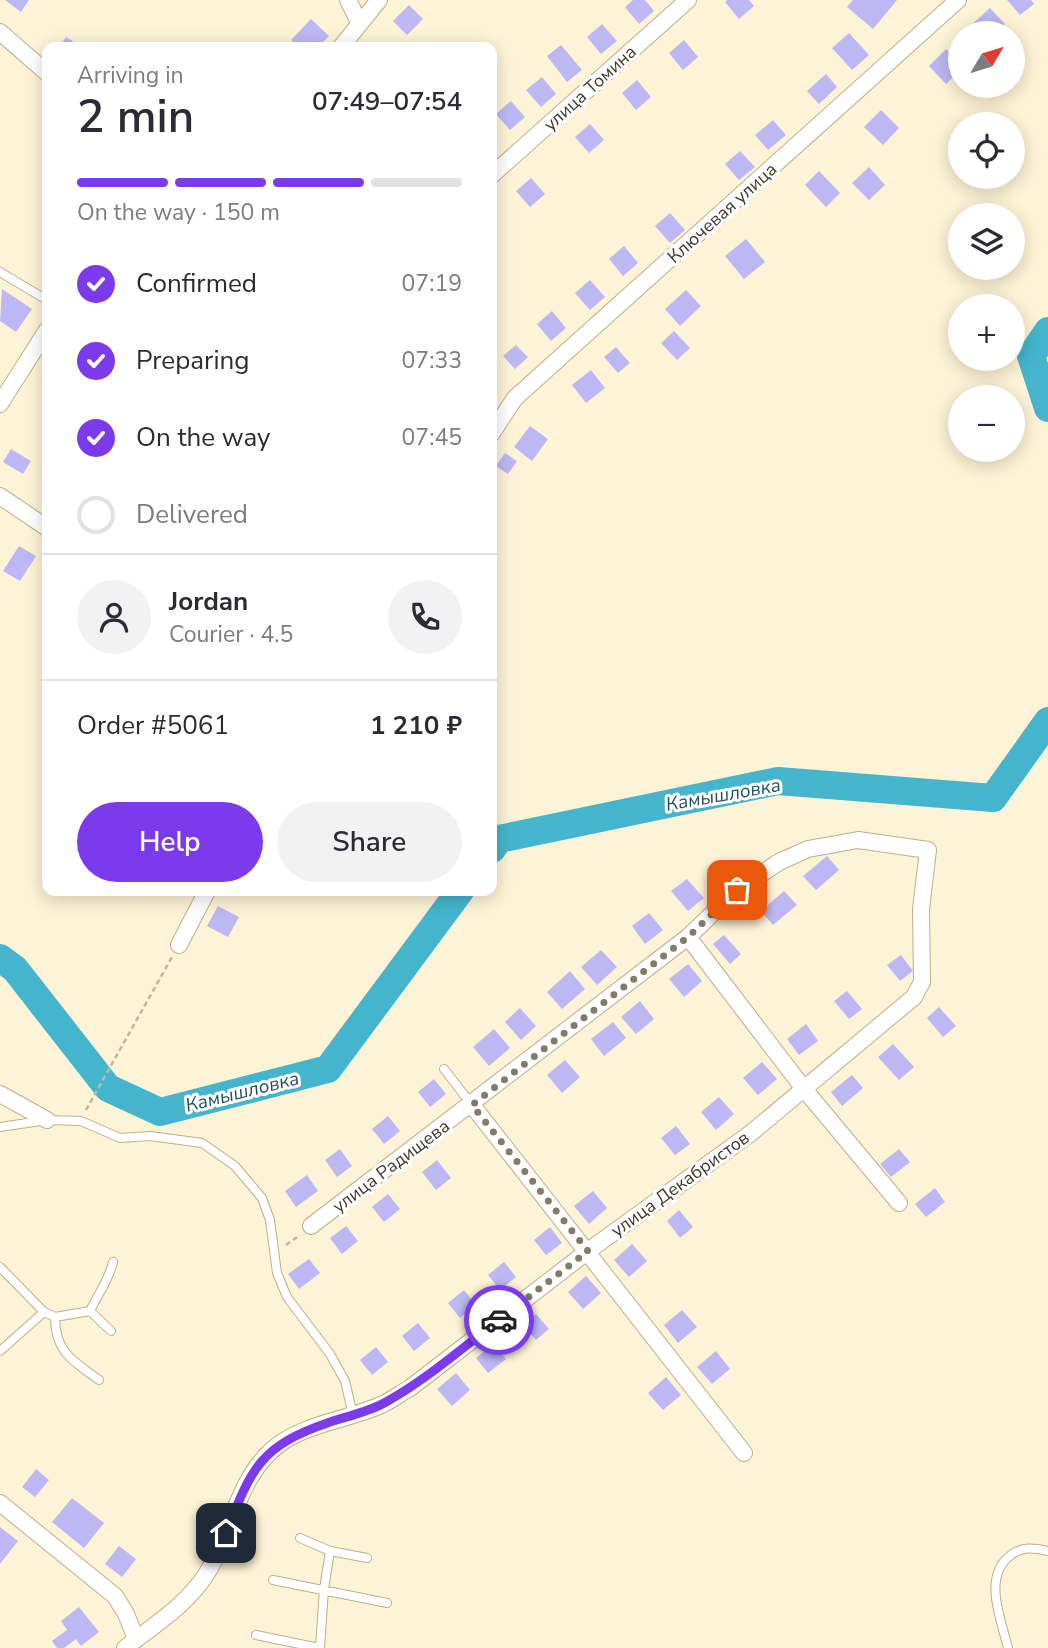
<!DOCTYPE html>
<meta charset="utf-8">
<style>
body{margin:0;font-family:"Nunito Sans",sans-serif;background:#f2f2f3;color:#2b2b33;height:100vh;display:flex;flex-direction:column;font-size:26px;white-space:nowrap}
*{box-sizing:border-box;margin:0}
p{font-size:23px;color:#7c7c81}
.icon{flex:none;width:38px;height:38px;fill:none;stroke:currentColor;stroke-width:2;stroke-linecap:round;stroke-linejoin:round}
.map{position:relative;flex:1;overflow:hidden}
.sheet{position:absolute;left:42px;top:42px;width:455px;height:854px;display:flex;flex-direction:column;background:#fff;border-radius:14px;box-shadow:0 4px 18px #0003}
.sheet>*{flex:none}
.needle{width:46px;rotate:52deg}
.tools{position:absolute;left:948px;top:21px;display:grid;gap:14px}
.tools a{display:grid;place-items:center;width:77px;height:77px;border-radius:50%;background:#fff;box-shadow:0 4px 18px #0003;font-size:35px}
.pin{position:absolute;display:grid;place-items:center;width:60px;height:60px;color:#fff;margin:-30px;border-radius:14px;box-shadow:0 4px 10px #0006}
.courier{position:absolute;display:grid;place-items:center;width:70px;height:70px;margin:-35px;border:5px solid #7c3aed;border-radius:50%;background:#fff;color:#222;box-shadow:0 2px 9px #0007}
.overview em{font-style:normal;font-weight:600}
.overview div{display:flex;flex-direction:column-reverse}
.overview{display:flex;align-items:center;justify-content:space-between;height:119px;padding:0 35px}
h1{font-size:46px;font-weight:600;line-height:52px}
.bar{display:grid;grid-template-columns:repeat(4,1fr);gap:10px 7px;align-content:center;height:84px;padding:0 35px}
.bar i{height:9px;border-radius:5px;background:#e1e1e2}
.bar .active{background:#7c3aed}
.bar p{grid-column:span 4}
.line{display:flex;align-items:center;gap:18px;padding:0 35px;border-top:2px solid #e1e1e2}
.line div{flex:1}
.round{display:grid;place-items:center;flex:none;width:74px;height:74px;border-radius:37px;background:#f2f2f3}
ol{padding:0 35px;list-style:none}
li{display:flex;align-items:center;gap:21px;height:77px}
li p{margin-inline-start:auto}
li .icon{padding:7px;border-radius:50%;background:#7c3aed;color:#fff;stroke-width:4}
li:last-child{color:#7c7c81}
li i{width:38px;height:38px;border:4px solid #e1e1e2;border-radius:50%}
.primary-button{display:flex;gap:14px;margin-top:auto;padding:14px 35px}
.primary-button a{flex:1;height:80px;border-radius:42px;background:#7c3aed;color:#fff;font-size:28px;font-weight:600;line-height:80px;text-align:center}
.primary-button a+a{background:#f2f2f3;color:#2b2b33}
.map>svg:first-child{display:block}
.lines{fill:none;stroke-linecap:round;stroke-linejoin:round}
.river{stroke:#44b5cd;stroke-width:28}
.building{fill:#bdb8f4}
.service-casing{stroke:#bbaf8c;stroke-width:10}
.minor-casing{stroke:#bbaf8c;stroke-width:18}
.path{stroke:#beb69e;stroke-width:2.5;stroke-dasharray:5 3.5;stroke-linecap:butt}
.service{stroke:#fff;stroke-width:8}
.minor{stroke:#fff;stroke-width:16}
.done{stroke:#827b68;stroke-width:7;stroke-dasharray:0 12.6}
.route{stroke:#7c3aed;stroke-width:9}
.labels{text-anchor:middle;stroke-width:6;stroke-linejoin:round;paint-order:stroke}
.street-label{font-size:18px;fill:#3f3a2c;stroke:#fff}
.water-label{font-size:19px;font-style:italic;fill:#23525d;stroke:#fff}
</style>
<div class="map">
<svg width="1048" height="1648" viewBox="0 0 1048 1648">
<rect width="100%" height="100%" fill="#fdf3d6"/>
<g class="lines">
<path class="river" d="M1048,331l-17,25 17,52
M492,849l7,-10 279,-58 215,17 55,-77
M0,958l15,11 93,119 52,24 168,-43 132,-178"/>
</g>
<path class="building" d="M5,0h24l-8,12z
M633,0h12l9,11 -15,13 -14,-17z
M727,0h22l5,6 -15,13 -14,-17z
M853,0h44l-24,29 -26,-22z
M1007,0h24l3,4 -14,11z
M409,5l14,14 -16,16 -14,-14z
M990,8l15,16 -11,9h-23l-4,-4z
M311,19l18,17 -11,11h-19l-8,-7z
M602,24l15,17 -16,13 -14,-17z
M849,33l20,22 -17,15 -20,-22z
M66,37l16,10h-23z
M684,40l14,17 -15,13 -14,-17z
M561,45l21,25 -15,12 -20,-26z
M946,49l15,15v5l-15,15 -17,-18z
M826,74l11,13 -18,17 -12,-13z
M542,77l14,17 -15,13 -15,-17z
M637,80l14,17 -15,13 -14,-17z
M511,101l14,16 -15,13 -14,-16z
M881,110l18,18 -16,17 -19,-18z
M773,120l13,15 -18,15 -13,-15z
M590,124l14,16 -15,13 -14,-16z
M740,151l15,16 -16,13 -14,-16z
M869,167l16,18 -16,15 -17,-17z
M819,171l21,22 -14,14 -21,-22z
M531,178l14,16 -15,13 -14,-16z
M670,213l15,17 -15,13 -15,-17z
M746,239l19,23 -21,17 -19,-23z
M624,246l14,17 -15,13 -14,-17z
M590,280l15,17 -15,13 -15,-17z
M2,289l30,20 -16,23 -16,-11z
M686,290l15,16 -21,20 -15,-17z
M552,311l14,17 -15,13 -14,-17z
M674,331l16,17 -13,12 -16,-17z
M516,345l12,12 -13,12 -12,-13z
M616,347l14,16 -12,10 -14,-16z
M591,370l14,18 -19,15 -14,-18z
M530,426l18,13 -16,22 -18,-14z
M11,449l20,12 -8,13 -20,-12z
M505,453l12,8 -9,13 -12,-8z
M19,546l17,10 -16,25 -17,-10z
M827,856l12,14 -23,20 -13,-14z
M687,879l17,19 -16,13 -17,-20z
M784,891l13,14 -24,20 -12,-14z
M218,906l21,11 -11,20 -21,-11z
M649,913l14,17 -18,14 -13,-18z
M724,935l17,19 -11,10 -17,-20z
M601,950l16,17 -20,18 -16,-18z
M901,955l12,16 -13,10 -13,-16z
M688,964l14,17 -18,16 -15,-18z
M570,971l15,18 -23,20 -15,-17z
M847,991l15,18 -13,10 -15,-18z
M640,1001l14,18 -18,15 -15,-17z
M939,1007l17,19 -13,11 -16,-19z
M520,1008l16,18 -15,14 -16,-18z
M613,1022l13,16 -22,18 -13,-17z
M806,1024l12,17 -19,14 -12,-16z
M494,1029l16,19 -21,18 -16,-19z
M893,1044l21,23 -15,13 -21,-23z
M565,1060l15,17 -18,16 -15,-18z
M762,1062l15,17 -19,16 -15,-17z
M852,1075l11,13 -21,18 -11,-14z
M434,1079l12,15 -16,13 -12,-15z
M719,1097l15,17 -18,16 -15,-18z
M388,1116l12,15 -16,13 -12,-15z
M676,1126l14,18 -15,11 -14,-17z
M340,1149l12,17 -15,11 -12,-17z
M899,1149l11,13 -19,15 -11,-13z
M437,1160l14,18 -15,12 -14,-18z
M307,1175l11,16 -22,16 -11,-16z
M935,1188l10,14 -19,15 -11,-13z
M593,1191l14,17 -18,16 -15,-18z
M388,1194l12,15 -16,13 -12,-15z
M679,1210l14,17 -13,11 -13,-17z
M346,1226l12,15 -16,13 -12,-16z
M550,1227l12,16 -16,12 -12,-15z
M632,1244l15,17 -18,16 -15,-17z
M309,1259l11,14 -21,16 -11,-15z
M504,1262l12,15 -16,13 -12,-15z
M586,1276l15,17 -18,16 -15,-17z
M464,1290l12,15 -16,13 -12,-15z
M682,1310l15,17 -19,16 -14,-18z
M536,1314l13,15 -13,11 -13,-15z
M418,1323l12,15 -16,13 -12,-15z
M494,1344l12,15 -18,14 -12,-15z
M376,1347l12,15 -16,13 -12,-15z
M716,1351l14,18 -18,15 -15,-17z
M456,1373l14,17 -18,16 -15,-17z
M666,1377l15,18 -18,15 -15,-17z
M36,1469l13,11 -14,17 -13,-10z
M72,1498l32,25 -20,25 -32,-26z
M0,1527l18,14 -18,23z
M119,1546l17,13 -14,18 -17,-13z
M79,1607l20,25 -18,14 -5,-7 -12,9h-7l-5,-7 15,-11 -6,-9z"/>
<g class="lines">
<defs>
<path id="service" d="M0,272l47,28
M444,1069l28,36
M0,1127l47,-7 34,1 39,17 30,-2 52,7 33,23 27,32 8,22 7,53 10,24 43,57 15,27 8,34
M0,1267l44,45 11,5 35,-6
M90,1311c8,-17 19,-31 23,-49
M90,1311l21,20
M55,1317c0,35 18,44 44,63
M0,1351l44,-39
M300,1538l30,13 37,7
M273,1580l114,23
M256,1635l63,13
M320,1648l4,-59 6,-38
M1008,1648c-7,-29 -26,-72 3,-93 12,-9 23,-7 37,-4"/>
<path id="minor" d="M348,0l12,24
M0,32l47,41
M341,47l38,-47
M492,175l196,-175
M0,404l47,-74
M492,433l23,-35 443,-398
M0,496l47,32
M688,937l116,152 95,114
M179,945l28,-54
M0,1094l47,26
M472,1105l272,348
M0,1503l115,93 11,18 10,25
M125,1648c29,-23 62,-43 82,-75 24,-38 29,-90 64,-122 30,-28 76,-30 112,-47 9,-4 18,-11 27,-16l178,-137 163,-118 163,-136 8,-15 -1,-73 7,-59 -70,-10 -50,9 -29,13 -42,28 -49,47 -377,289"/>
</defs>
<use href="#service" class="service-casing"/>
<use href="#minor" class="minor-casing"/>
<path class="path" d="M86,1110l86,-153
M286,1245l14,-10"/>
<use href="#service" class="service"/>
<use href="#minor" class="minor"/>
</g>
<g class="lines">
<path class="done" d="M499,1320l89,-69 -116,-146 216,-168 49,-47"/>
<path class="route" d="M226,1533c26,-66 34,-87 104,-111 18,-6 39,-10 56,-20 40,-22 76,-54 113,-82"/>
</g>
<g class="labels">
<g class="street-label">
<text transform="translate(590 88) rotate(-42)" y="6">улица Томина</text>
<text transform="translate(722 213) rotate(-42)" y="6">Ключевая улица</text>
<text transform="translate(391 1166) rotate(-37)" y="6">улица Радищева</text>
<text transform="translate(680 1184) rotate(-36)" y="6">улица Декабристов</text>
</g>
<g class="water-label">
<text transform="translate(723 794) rotate(-10)" y="7">Камышловка</text>
<text transform="translate(242 1091) rotate(-14)" y="7">Камышловка</text>
</g>
</g>
</svg>
<div class="tools">
<a><svg class="needle" viewBox="-14 -14 28 28"><path d="M0-13l5 13h-10z" fill="#e53935"/><path d="M0 13l5-13h-10z" fill="#7c7c81"/></svg></a>
<a><svg class="icon" aria-label="locate" viewBox="0 0 24 24"><circle cx="12" cy="12" r="6"/><path d="M12 2v4M12 18v4M2 12h4M18 12h4"/></svg></a>
<a><svg class="icon" aria-label="layers" viewBox="0 0 24 24"><path d="M12 4l9 5-9 5-9-5zM3 14l9 5 9-5"/></svg></a>
<a>+</a>
<a>−</a>
</div>
<div class="pin" style="left:737px;top:890px;background:#ea580c"><svg class="icon" aria-label="bag" viewBox="0 0 24 24"><path d="M5 8h14l-1 12H6zM9 8a3 3 0 0 1 6 0"/></svg></div>
<div class="pin" style="left:226px;top:1533px;background:#1f2937"><svg class="icon" aria-label="home" viewBox="0 0 24 24"><path d="M3 11l9-7 9 7M6 9v11h12V9"/></svg></div>
<div class="courier" style="left:499px;top:1320px"><svg class="icon" aria-label="car" viewBox="0 0 24 24"><path d="M5 17H2v-5l4-1 3-4h7l3 4 3 1v5h-3M9 17h6M6 11h13"/><circle cx="7" cy="17" r="2"/><circle cx="17" cy="17" r="2"/></svg></div>
<section class="sheet">
<div class="overview"><div><h1>2 min</h1><p>Arriving in</p></div><em>07:49–07:54</em></div>
<div class="bar"><i class="active"></i><i class="active"></i><i class="active"></i><i></i><p>On the way · 150 m</p></div>
<ol>
<li><svg class="icon" aria-label="check" viewBox="0 0 24 24"><path d="M5 12l5 5 9-10"/></svg>Confirmed<p>07:19</p></li>
<li><svg class="icon" aria-label="check" viewBox="0 0 24 24"><path d="M5 12l5 5 9-10"/></svg>Preparing<p>07:33</p></li>
<li><svg class="icon" aria-label="check" viewBox="0 0 24 24"><path d="M5 12l5 5 9-10"/></svg>On the way<p>07:45</p></li>
<li><i></i>Delivered</li>
</ol>
<div class="line" style="height:126px"><a class="round"><svg class="icon" aria-label="person" viewBox="0 0 24 24"><circle cx="12" cy="8" r="4"/><path d="M4 21q1-7 8-7t8 7"/></svg></a><div><b>Jordan</b><p>Courier · 4.5</p></div><a class="round"><svg class="icon" aria-label="phone" viewBox="0 0 24 24"><path d="M5 4h4l2 5-3 2q2 4 5 5l2-3 5 2v4C11 20 4 13 5 4z"/></svg></a></div>
<div class="line" style="height:91px"><div>Order #5061</div><b>1 210 ₽</b></div>
<div class="primary-button"><a>Help</a><a>Share</a></div>
</section>
</div>
